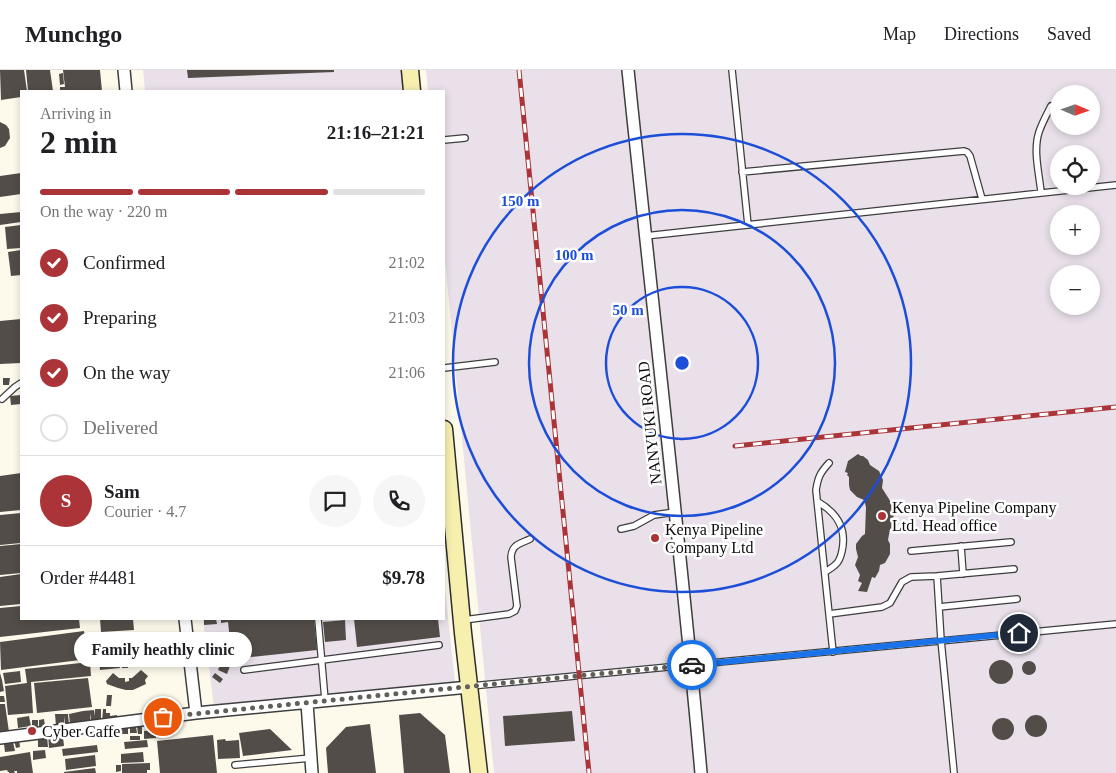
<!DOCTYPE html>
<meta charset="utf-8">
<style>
body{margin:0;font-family:Georgia,serif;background:#f6f6f6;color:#202124;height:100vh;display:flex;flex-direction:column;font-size:19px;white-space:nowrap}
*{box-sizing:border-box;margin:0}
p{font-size:16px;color:#757577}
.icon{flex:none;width:28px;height:28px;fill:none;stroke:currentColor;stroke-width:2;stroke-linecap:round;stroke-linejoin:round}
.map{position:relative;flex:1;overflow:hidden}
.details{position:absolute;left:20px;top:20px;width:425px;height:530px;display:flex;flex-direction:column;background:#fff;border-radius:0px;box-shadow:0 2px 8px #0003}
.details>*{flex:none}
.needle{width:32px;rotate:92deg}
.tools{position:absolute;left:1050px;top:15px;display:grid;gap:10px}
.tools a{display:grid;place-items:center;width:50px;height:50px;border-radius:50%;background:#fff;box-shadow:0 2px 8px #0003;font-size:25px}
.pin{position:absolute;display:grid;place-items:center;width:42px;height:42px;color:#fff;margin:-21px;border:2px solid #fff;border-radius:50%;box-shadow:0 1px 5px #0007}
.courier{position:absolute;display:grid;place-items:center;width:50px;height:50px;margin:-25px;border:4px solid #1a73e8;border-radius:50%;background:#fff;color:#222;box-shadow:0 1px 6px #0007}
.bubble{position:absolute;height:35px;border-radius:18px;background:#fff;box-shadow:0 2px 8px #0003;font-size:16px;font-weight:600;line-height:35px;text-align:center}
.headline em{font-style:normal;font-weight:600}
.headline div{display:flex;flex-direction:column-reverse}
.headline{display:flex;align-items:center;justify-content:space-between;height:85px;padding:0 20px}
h1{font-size:32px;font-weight:600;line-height:38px}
.bar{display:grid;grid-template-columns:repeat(4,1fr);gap:8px 5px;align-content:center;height:60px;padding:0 20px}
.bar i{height:6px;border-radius:4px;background:#e0e0e0}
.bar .on{background:#ab3438}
.bar p{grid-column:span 4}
.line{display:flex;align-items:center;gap:12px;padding:0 20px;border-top:1px solid #e0e0e0}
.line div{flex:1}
.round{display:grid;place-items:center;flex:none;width:52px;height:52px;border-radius:26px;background:#f6f6f6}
ol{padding:0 20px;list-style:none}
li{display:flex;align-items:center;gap:15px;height:55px}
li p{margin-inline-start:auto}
li .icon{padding:5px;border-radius:50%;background:#ab3438;color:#fff;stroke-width:4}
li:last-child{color:#757577}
li i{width:28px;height:28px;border:2px solid #e0e0e0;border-radius:50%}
header{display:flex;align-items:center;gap:30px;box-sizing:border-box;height:70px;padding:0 25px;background:#fff;border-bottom:1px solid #e0e0e0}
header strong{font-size:24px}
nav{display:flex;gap:28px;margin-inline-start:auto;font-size:18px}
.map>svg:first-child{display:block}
.industrial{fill:#e9e0ea;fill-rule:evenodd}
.building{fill:#534d49}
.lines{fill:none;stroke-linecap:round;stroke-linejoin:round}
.service-casing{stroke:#3e3e3e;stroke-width:8}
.minor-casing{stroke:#3e3e3e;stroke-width:14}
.secondary-casing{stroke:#2d2d2d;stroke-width:19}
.service{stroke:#fff;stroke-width:5.5}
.minor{stroke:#fff;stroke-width:11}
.secondary{stroke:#f6efae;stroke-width:16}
.rail-casing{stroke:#ab3438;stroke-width:5}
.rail{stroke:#fff;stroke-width:3;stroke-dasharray:9;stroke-linecap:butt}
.done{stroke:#605f5a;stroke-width:5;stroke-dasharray:0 9}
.route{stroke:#1a73e8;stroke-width:6}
.ring{fill:none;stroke:#1d4ed8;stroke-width:2.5}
.poi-dot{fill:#ab3438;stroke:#fff;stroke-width:2}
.labels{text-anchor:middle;stroke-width:5;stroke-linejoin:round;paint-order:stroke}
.street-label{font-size:16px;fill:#0b0b0b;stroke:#fff}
.poi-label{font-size:16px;fill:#0b0b0b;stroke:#fff;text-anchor:start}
.centre{fill:#1d4ed8;stroke:#fff;stroke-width:2.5}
.ring-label{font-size:15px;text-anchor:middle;font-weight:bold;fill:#1d4ed8;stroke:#fff;stroke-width:5;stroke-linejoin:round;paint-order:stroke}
</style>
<header>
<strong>Munchgo</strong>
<nav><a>Map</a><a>Directions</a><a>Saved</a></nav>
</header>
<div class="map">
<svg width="1116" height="703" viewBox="0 0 1116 703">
<rect width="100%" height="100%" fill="#fdfaec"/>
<path class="industrial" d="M143,0h259l1,21h-258z
M426,0h690v703h-622l-50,-523v-159h-16zM1059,24h32v32h-32zM1059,84h32v32h-32zM1059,144h32v32h-32zM1059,204h32v32h-32z
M444,510l11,102 -241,25 -11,-88h241z"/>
<path class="building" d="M0,0h24l3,21h-6v6l-20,3z
M26,0h24l3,21h-25z
M63,0h37l2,21h-42v-4h5z
M187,0h147v2l-146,6z
M63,3l1,11 -4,1 -1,-11z
M0,52l6,3 3,4 1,9 -5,8 -5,2z
M21,103v21l-21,3v-21z
M21,142v10l-21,3v-11z
M21,155v23l-14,1 -2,-22z
M21,180v25l-10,1 -3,-24z
M21,249v44l-21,1v-43z
M3,308h7l-1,7h-6z
M21,325v9l-10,1 -1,-9z
M858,384l3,2h2l5,4 2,5 9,6 4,9 -1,8 12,19 -1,22h-3l-2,11 2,4v10l-5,9 -5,2 -1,6 -4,7 -3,-1 -5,15 -9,-1 4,-8 -4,-2 2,-6 -5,-10 3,-8 -2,-8v-5l6,-8 3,-2 1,-27 -2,-7 -7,-3 -7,-7 -1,-5v-8l-2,-2 1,-2 -3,-1 3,-11z
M21,403v37l-21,2v-36z
M21,443v30l-21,2v-30z
M21,474v29l-21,2v-29z
M21,504v30l-21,2v-29z
M21,536v13h58l1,9 -80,9v-29z
M100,549h33l1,11 -33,2z
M204,549h12l1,5 -13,1z
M221,549h93l3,31 -85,9 -4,-37 -7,1z
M354,549h84l2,18 -83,10z
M345,550l1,20 -21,2 -2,-20z
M84,561l4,28 -87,11 -1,-28z
M116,562l4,36 -20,2 -4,-36z
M130,563l1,6 -6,1 3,28h-6l-4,-34z
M137,570l3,26 -11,1 -3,-26z
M223,588l9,3 -5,13 -9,-4z
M989 602a12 12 0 1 1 24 0a12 12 0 1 1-24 0Z
M1022 598a7 7 0 1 1 14 0a7 7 0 1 1-14 0Z
M90,592l1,14 -60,6 2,31 -25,2 -3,-29 22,-3 -2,-14z
M141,600l7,6 -3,4 1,4 -13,6h-7l-8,-2 -11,-4 -1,-3 7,-8 6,5h6v4l4,-1v-3h3z
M20,601l1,11 -16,2 -2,-11z
M0,603l2,7 2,11 -4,1z
M215,603l8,6 -3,4 -8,-6z
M88,608l4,29 -55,6 -3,-30z
M107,625h5l-1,11h-5z
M0,626h4l1,6h-5z
M0,634h5l4,28 -9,1z
M95,639h6v11l-10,1 -1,-8v8h-10v3h-10l-1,-10 14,-3 11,-1 1,6z
M103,639h3v4h4v3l7,-1 1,5 -16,1z
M572,641l3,30 -70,5 -2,-30z
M420,643l25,22 5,38h-46l-5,-58z
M55,644h13l1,10 -4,1 -1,-9v9l-8,1z
M1025 656a11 11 0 1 1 22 0a11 11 0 1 1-22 0Z
M29,646l2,10 -13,2 -1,-10z
M992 659a11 11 0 1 1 22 0a11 11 0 1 1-22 0Z
M44,649l1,7h-6v-6z
M32,650h6v7l-6,-1z
M370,654l6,49h-48l-2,-25 20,-21z
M121,657h7v7h-7z
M130,657h6l1,6h-7z
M137,657h5v7h-4z
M98,659h5v9l-5,-1z
M270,659l22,21 -49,6 -4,-23z
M97,660v8h-6l-1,-7z
M156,660v8l-12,1v-8z
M64,663l1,4h-2l1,9 -15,2 -1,-13z
M47,665l1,12h-10v-11z
M213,665l4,38h-57l-3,-32z
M130,666h10v4h-10z
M19,669l1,8 -4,1 -2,-8z
M225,669l1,2 13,-1 1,18 -22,1 -1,-19z
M147,670l1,7 -23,2 -1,-7z
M13,672l2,9 -10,1 -1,-8z
M97,675l1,7 -35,4 -1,-7z
M45,680l1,8 -13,2v-9z
M30,682l3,21h-16v-2h-3l1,2h-6v-1h-1l-1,-2 -7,1v-14z
M143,682l1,10 -23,1v-9z
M95,685l1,11 -30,4 -1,-11z
M150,693v7h-3v3h-25v-9z
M116,695h5v6l-5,1z
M95,698l1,5h-32v-1z"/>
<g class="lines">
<defs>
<path id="service" d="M732,0l16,155
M444,70l21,-2
M742,102l222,-21 3,1 3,4 12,43
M1041,122c-2,-19 -8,-42 -2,-60 3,-9 8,-18 12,-26
M645,166l471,-51
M444,298l51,-6
M2,329l13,-12 6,-4
M829,393c-9,10 -11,14 -13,27l17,162
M818,432c19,11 29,26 24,49 -1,5 -3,11 -7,14 -3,3 -7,5 -10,7
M621,459l13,-3 20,-11 21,-3
M961,476l2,28
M911,481l100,-9
M939,537l78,-8
M829,544l53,-7 8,-4 12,-21 9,-5 26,-1
M318,549l7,81
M464,550l45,-6 6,-3 2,-5 -6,-49c1,-13 9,-13 19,-18
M244,600l195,-25
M471,616l645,-62
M235,695l76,-7
M954,703l-13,-133 -4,-64 77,-7"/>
<path id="minor" d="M124,0l2,21
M628,0c24,234 52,468 73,703
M185,549l11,94
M307,633l5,70
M0,668l196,-25 273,-26"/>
<path id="secondary" d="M410,0l2,21
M444,359l19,204 16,140"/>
</defs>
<use href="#service" class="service-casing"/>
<use href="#minor" class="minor-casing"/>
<use href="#secondary" class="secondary-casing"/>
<use href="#service" class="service"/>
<use href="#minor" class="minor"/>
<use href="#secondary" class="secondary"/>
<defs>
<path id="rail" d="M519,0l70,703
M735,376l381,-39"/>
</defs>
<use href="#rail" class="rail-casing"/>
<use href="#rail" class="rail"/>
</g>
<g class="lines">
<path class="done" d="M163,647l351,-35 178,-17"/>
<path class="route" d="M692,595l327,-32"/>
</g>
<g class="ring">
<circle cx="682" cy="293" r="76"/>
<circle cx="682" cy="293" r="153"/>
<circle cx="682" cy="293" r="229"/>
</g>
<g class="poi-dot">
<circle cx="882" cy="446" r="5"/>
<circle cx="655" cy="468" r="5"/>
<circle cx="32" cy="661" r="5"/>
</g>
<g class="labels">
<g class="street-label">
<text transform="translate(649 353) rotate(-96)" y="6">NANYUKI ROAD</text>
</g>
<g class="poi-label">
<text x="892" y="443">Kenya Pipeline Company<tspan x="892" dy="18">Ltd. Head office</tspan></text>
<text x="665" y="465">Kenya Pipeline<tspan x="665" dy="18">Company Ltd</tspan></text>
<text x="42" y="667">Cyber Caffe</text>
</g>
</g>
<circle cx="682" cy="293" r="8" class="centre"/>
<g class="ring-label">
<text x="520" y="136">150 m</text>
<text x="574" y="190">100 m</text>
<text x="628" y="245">50 m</text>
</g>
</svg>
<div class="tools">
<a><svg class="needle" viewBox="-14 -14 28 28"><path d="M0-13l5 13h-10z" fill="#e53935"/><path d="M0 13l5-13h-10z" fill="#757577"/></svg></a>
<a><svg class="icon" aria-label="locate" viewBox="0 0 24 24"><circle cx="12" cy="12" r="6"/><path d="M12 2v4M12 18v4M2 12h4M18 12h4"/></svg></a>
<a>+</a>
<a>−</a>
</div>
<div class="pin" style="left:163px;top:647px;background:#ea580c"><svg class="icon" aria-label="bag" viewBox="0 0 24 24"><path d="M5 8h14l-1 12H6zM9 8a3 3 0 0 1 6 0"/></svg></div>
<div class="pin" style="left:1019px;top:563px;background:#1f2937"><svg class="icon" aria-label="home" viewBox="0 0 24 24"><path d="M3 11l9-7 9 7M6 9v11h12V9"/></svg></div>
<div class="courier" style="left:692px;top:595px"><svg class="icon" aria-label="car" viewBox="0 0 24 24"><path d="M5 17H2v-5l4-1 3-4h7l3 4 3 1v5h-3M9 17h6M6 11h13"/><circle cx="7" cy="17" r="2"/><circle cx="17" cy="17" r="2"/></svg></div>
<div class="bubble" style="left:74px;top:562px;width:178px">Family heathly clinic</div>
<section class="details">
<div class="headline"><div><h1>2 min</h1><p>Arriving in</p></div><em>21:16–21:21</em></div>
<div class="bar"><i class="on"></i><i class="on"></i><i class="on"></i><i></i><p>On the way · 220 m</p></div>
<ol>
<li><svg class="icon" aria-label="check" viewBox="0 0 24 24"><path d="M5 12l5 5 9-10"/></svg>Confirmed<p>21:02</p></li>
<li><svg class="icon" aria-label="check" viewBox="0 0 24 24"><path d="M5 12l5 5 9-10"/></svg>Preparing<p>21:03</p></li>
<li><svg class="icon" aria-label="check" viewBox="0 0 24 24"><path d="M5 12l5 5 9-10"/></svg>On the way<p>21:06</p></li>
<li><i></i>Delivered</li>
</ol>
<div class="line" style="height:90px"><b class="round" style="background:#ab3438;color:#fff">S</b><div><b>Sam</b><p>Courier · 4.7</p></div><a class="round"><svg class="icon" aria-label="chat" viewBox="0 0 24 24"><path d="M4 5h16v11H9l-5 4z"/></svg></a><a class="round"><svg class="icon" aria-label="phone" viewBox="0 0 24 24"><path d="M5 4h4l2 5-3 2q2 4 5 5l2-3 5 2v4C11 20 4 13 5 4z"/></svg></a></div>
<div class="line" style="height:65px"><div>Order #4481</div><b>$9.78</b></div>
</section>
</div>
